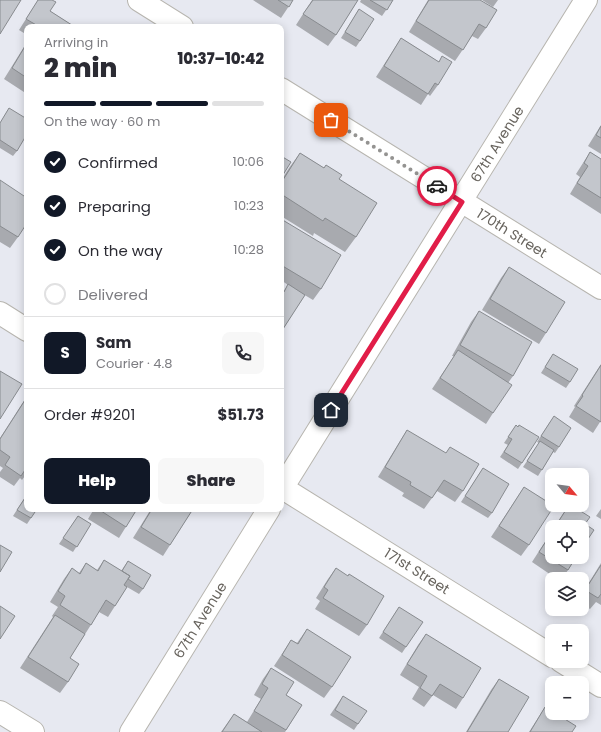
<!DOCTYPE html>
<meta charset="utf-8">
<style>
body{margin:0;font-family:Poppins,sans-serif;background:#f7f7f7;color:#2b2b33;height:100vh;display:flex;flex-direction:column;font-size:15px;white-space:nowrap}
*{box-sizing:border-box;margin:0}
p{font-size:13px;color:#7c7c81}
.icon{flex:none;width:22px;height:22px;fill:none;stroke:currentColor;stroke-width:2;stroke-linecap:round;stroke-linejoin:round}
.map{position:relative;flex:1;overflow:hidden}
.panel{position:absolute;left:24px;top:24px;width:260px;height:488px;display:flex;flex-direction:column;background:#fff;border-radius:8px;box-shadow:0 2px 10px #0003}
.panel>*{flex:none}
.needle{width:26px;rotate:119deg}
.fabs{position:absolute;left:545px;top:468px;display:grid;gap:8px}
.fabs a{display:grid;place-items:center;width:44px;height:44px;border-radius:8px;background:#fff;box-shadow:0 2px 10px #0003;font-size:20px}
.pin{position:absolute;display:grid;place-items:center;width:34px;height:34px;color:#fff;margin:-17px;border-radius:8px;box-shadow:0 2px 6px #0006}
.courier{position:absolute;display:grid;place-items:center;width:40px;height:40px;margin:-20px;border:3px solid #e11d48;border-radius:50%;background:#fff;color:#222;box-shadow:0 1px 5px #0007}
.overview em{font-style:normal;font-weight:800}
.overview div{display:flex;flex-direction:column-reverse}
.overview{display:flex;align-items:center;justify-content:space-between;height:68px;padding:0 20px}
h1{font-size:26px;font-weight:800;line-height:30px}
.bar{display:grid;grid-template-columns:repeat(4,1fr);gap:6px 4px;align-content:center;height:48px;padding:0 20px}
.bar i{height:5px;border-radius:3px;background:#e1e1e2}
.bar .on{background:#111827}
.bar p{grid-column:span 4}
.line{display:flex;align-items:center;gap:10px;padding:0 20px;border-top:1px solid #e1e1e2}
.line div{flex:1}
.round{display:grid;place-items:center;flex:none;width:42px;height:42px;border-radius:8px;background:#f7f7f7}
ol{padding:0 20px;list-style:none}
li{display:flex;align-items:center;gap:12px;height:44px}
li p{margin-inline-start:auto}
li .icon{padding:4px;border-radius:50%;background:#111827;color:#fff;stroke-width:4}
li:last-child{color:#7c7c81}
li i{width:22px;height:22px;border:2px solid #e1e1e2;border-radius:50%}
.button{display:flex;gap:8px;margin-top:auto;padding:8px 20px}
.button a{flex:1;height:46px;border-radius:8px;background:#111827;color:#fff;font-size:16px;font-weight:800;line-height:46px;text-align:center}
.button a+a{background:#f7f7f7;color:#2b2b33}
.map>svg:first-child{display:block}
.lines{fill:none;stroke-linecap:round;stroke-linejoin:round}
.minor-casing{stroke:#b7b5af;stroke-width:24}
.minor{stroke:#fff;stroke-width:22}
.wall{fill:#a8aaaf}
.building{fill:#c3c6cc;stroke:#888b8f}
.done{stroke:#949391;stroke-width:4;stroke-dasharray:0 7.2}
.route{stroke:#e11d48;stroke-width:5}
.labels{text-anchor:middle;stroke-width:3;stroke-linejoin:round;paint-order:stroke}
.street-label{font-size:14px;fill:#68645e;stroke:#fff}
</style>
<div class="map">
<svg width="601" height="732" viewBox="0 0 601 732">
<rect width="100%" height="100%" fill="#e7e9f1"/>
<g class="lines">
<defs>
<path id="minor" d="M139,0l43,27
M281,89l320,199
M0,313l27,17
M281,487l271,169
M281,490l305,-490
M561,661l40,25
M0,712l33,20
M131,732l138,-223"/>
</defs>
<use href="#minor" class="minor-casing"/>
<use href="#minor" class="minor"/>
</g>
<path class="wall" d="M38,0h14l-2,11 25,16h-48v8l-8,-5z
M253,0h40l-12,18z
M312,0h46l-22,35 -8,11 -32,-21z
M361,0h32l-11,16 -22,-14z
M428,0h52l6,28 -8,11 -6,-3 -17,25 -46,-29z
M482,0h16l-5,7z
M359,9l1,32 -4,6 -15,-9z
M401,38l38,24 3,-6 -4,29 -8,11 -2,-2 -7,11 -45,-28z
M27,42v52l-23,-15z
M9,108l8,43 -4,5 -13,-8v-25z
M601,125v29l-13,-8z
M590,152l11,7v55l-31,-20 10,-17 -4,-3z
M300,153l24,15 2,-3 13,14 17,58 -11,15 -31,-19 -1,3 -32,-20v-35l8,-13z
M0,180l18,57 -8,11 -10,-6z
M281,219l40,70 -8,11 -15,-9 7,4 -24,37v-42l2,2 5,-7 -7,-5z
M27,244v5l-3,-1z
M509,267l37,66 -7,11 -57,-34 19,-32z
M479,311l34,65 -5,7 -15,30 -7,11 -54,-35 22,-33h-2l19,-34z
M553,354l17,28 -4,6 -25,-15z
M601,364v58h-1l-7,11 -24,-16 6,-10 -1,-1z
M27,396v77l-5,7 -2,-2 -6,8 -14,-9v-5l3,-4 -3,-2v-28z
M550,422l9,25 -4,6 -2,-1 -15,24 -15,-9 16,-24 -2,-1z
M516,425l6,38 -4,6 -18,-12 8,-12 -4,-2z
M407,430l56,61 -8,11 -18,-11 -13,18 -22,-13 2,-3 -26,-16 22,-36z
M483,468l9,45 -4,5 -27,-16z
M524,487l5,58 -8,11 -30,-19z
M27,494v15l4,9 -4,6 -14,-8z
M569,505l16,19 -3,3h-28z
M94,509h43l-18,29 -31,-19z
M151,509h42l-23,36 -7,11 -30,-18z
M601,509v10l-5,-3z
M78,516l13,8 -18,28 -14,-8z
M552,531v26l16,13 -6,9h-5l-25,-17z
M104,560l17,11 7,-10 15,28 -4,5 -12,-7 -19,30 -9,-5 -29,46 -2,24 -8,11 -40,-25 33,-51 -1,-1 6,-9 -8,-5 14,-23 8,-11 7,5 7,-10 11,7z
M601,563v42l-5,-3 -6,7 -8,-5v-10z
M336,568l31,57 -8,11 -44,-27 5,-8 -4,-3 12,-19z
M399,607l7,40 -4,6 -23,-15z
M307,629l25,58 -8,11 -50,-32 17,-26 6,3z
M426,634l37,64 -7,11 -23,-14 -9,12 -12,-8 7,-12 -19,-12 18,-30z
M271,668l15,27 16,10 -17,27h-64l13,-18 13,8 14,-23 -7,-4 9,-16z
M499,679l9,53h-42l25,-42z
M343,696l15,28 -4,6 -24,-15z
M545,707l27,25h-43z"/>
<path class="building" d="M0,0h21l-21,34z
M38,0h14l4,2 -6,9 25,16h-38l1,-1 -12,-7z
M278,0h15l-4,7z
M313,0h45l-22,35 -33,-21z
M370,0h23l-6,10z
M429,0h51l17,10 -11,18 -7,-4 -16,26 -47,-29z
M359,9l15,10 -14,22 -15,-9z
M401,38l38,24 3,-6 10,6 -14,23 -3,-2 -7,11 -44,-28z
M27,43v35l-15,-10z
M9,108l18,11v15l-10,17 -17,-11v-17z
M601,126v12l-5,-3z
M590,152l11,7v39l-24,-15 11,-17 -4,-3z
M300,153l24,15 2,-3 16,10 -3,4 38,24 -21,34 -31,-19 -2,3 -42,-27v-11z
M281,156l10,6 -10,16z
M0,180l27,18v25l-9,14 -18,-11z
M281,219l60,36 -20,34 -40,-24z
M509,267l56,35 -19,31 -56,-34z
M288,284l17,11 -22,34 -2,-1v-38l3,2z
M479,311l53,31 -19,34 -53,-31z
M458,350l54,35 -19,28 -53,-35z
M553,354l25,15 -8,13 -25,-15z
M601,365v57l-25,-16 7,-10 -1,-1z
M0,371l22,13 -22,35z
M27,397v70l-6,9 -16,-11 5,-8 -10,-7v-11z
M554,416l17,12 -12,19 -18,-11z
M516,425l2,2 1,-2 20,12 -17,26 -18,-11 8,-13 -4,-2z
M407,430l39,23 4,-6 29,17 -16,27 -19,-11 -12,18 -22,-13 1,-3 -26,-15z
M540,441l14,9 -12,20 -15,-9z
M483,468l26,16 -17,29 -27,-17z
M524,487l30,19 -25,39 -30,-19z
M27,495v14h10l-6,9 -14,-8z
M569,505h2l19,12 -5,7 9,6 -12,18v-21h-27z
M98,509h39l-11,18z
M152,509h41l-23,36 -29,-18z
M78,516l13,8 -14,23 -14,-9z
M552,532v25h24l-8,13 -29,-18z
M0,545l12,7 -12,20z
M104,560l26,16 -6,9 3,2 -12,19 -9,-6 -15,25 -31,-20 5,-9 -7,-5 14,-23 8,6 6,-11 12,8z
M128,561l23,14 -8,14 -15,-10 2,-3 -8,-5z
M601,565v29l-3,4 -13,-8z
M336,568l12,8 1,-2 35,22 -17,29 -44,-27 5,-8 -4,-3z
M0,606l15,10 -15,23z
M399,607l24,15 -17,25 -23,-15z
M55,615l30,19 -15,24 9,6 -11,18 -40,-25z
M307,629l44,28 -19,30 -50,-32 9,-15 7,4z
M426,634l55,34 -18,30 -23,-14 -8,12 -12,-8 7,-12 -20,-12z
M271,668l23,14 -8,13 16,10 -16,25 -32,-19 14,-23 -6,-4z
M499,679l30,18 -21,35h-41z
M343,696l24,15 -9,13 -23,-14z
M545,707l7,4v2h3l21,13 -4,6h-42z
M234,714l28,18h-40z"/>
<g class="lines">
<path class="done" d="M331,120l106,66"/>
<path class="route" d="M331,410l131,-208 -25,-16"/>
</g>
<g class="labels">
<g class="street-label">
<text transform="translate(497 144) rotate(-58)" y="5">67th Avenue</text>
<text transform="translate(512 233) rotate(32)" y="5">170th Street</text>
<text transform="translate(417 571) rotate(32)" y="5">171st Street</text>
<text transform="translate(200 620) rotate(-58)" y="5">67th Avenue</text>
</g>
</g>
</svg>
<div class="fabs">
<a><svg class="needle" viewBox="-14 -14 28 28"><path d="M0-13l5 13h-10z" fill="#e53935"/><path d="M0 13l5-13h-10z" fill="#7c7c81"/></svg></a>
<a><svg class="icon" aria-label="locate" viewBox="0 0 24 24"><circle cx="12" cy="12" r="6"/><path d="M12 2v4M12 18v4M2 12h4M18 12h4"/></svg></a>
<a><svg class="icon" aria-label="layers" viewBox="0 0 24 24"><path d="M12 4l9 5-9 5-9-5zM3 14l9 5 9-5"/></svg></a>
<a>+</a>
<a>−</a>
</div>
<div class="pin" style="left:331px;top:120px;background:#ea580c"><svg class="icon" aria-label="bag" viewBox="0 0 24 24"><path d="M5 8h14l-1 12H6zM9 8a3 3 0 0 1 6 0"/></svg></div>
<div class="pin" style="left:331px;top:410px;background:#1f2937"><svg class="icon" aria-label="home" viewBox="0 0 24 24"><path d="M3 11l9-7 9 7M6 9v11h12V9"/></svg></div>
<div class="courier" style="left:437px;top:186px"><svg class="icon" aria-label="car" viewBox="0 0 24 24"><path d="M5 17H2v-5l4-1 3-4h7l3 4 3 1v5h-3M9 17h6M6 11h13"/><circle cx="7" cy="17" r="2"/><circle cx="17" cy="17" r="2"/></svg></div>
<section class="panel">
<div class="overview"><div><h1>2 min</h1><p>Arriving in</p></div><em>10:37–10:42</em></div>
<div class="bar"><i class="on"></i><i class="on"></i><i class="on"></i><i></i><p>On the way · 60 m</p></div>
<ol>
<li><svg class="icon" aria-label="check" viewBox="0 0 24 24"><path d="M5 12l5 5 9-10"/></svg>Confirmed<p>10:06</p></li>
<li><svg class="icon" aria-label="check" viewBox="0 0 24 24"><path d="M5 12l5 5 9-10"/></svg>Preparing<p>10:23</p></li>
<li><svg class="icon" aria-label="check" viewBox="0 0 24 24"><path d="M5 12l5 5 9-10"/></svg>On the way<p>10:28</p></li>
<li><i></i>Delivered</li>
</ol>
<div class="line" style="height:72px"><b class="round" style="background:#111827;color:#fff">S</b><div><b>Sam</b><p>Courier · 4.8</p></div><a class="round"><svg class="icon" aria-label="phone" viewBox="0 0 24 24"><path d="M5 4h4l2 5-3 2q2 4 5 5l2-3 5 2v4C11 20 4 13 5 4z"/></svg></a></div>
<div class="line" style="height:52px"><div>Order #9201</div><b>$51.73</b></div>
<div class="button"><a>Help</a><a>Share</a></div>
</section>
</div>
